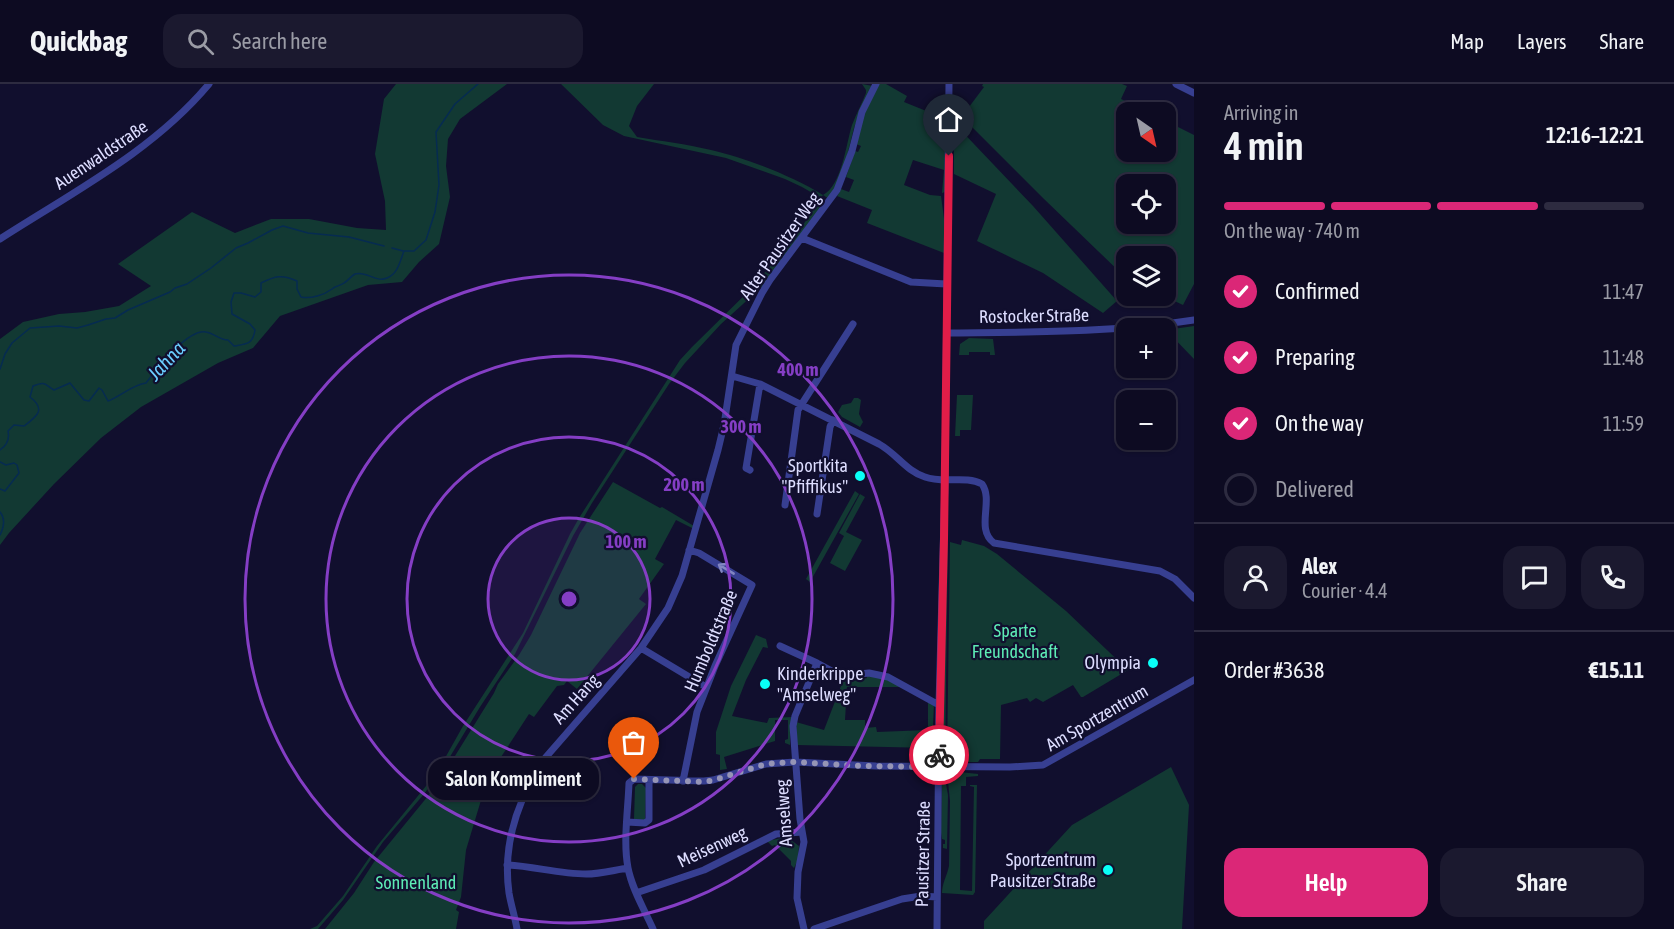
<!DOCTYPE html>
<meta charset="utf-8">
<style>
body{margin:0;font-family:"Asap Condensed",sans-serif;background:#1b192f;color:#f1f3f6;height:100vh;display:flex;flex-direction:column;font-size:22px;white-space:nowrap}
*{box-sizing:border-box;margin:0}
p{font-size:20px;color:#9a9ba5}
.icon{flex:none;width:33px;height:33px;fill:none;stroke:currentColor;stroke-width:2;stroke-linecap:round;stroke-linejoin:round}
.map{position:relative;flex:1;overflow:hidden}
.panel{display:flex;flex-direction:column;background:#0d0b22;width:480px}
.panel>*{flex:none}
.needle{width:39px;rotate:146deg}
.tools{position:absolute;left:1116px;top:18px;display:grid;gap:12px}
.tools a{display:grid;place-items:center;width:60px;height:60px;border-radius:12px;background:#0d0b22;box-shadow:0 2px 4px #0004,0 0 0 2px #2d2b40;font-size:30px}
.pin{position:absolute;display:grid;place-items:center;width:51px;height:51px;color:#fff;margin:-62px -26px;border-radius:50% 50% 50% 0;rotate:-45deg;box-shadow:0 0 6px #0007}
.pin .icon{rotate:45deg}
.courier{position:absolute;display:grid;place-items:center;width:60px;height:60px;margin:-30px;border:4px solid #e11d48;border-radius:50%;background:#fff;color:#222;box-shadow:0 2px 8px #0007}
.bubble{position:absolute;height:42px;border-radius:18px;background:#0d0b22;box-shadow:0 2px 4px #0004,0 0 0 2px #2d2b40;font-size:20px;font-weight:600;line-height:42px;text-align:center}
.headline em{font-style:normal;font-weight:600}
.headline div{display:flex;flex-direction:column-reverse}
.headline{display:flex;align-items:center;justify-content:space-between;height:102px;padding:0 30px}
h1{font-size:39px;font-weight:600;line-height:45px}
.bar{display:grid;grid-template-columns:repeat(4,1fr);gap:9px 6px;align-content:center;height:72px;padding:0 30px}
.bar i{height:8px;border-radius:4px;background:#2d2b40}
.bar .current{background:#db2777}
.bar p{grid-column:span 4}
.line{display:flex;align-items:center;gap:15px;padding:0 30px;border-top:2px solid #2d2b40}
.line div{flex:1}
.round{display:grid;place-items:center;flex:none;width:63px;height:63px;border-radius:18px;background:#1b192f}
ol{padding:0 30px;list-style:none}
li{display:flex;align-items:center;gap:18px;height:66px}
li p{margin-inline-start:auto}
li .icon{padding:6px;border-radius:50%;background:#db2777;color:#fff;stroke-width:4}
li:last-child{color:#9a9ba5}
li i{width:33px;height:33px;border:3px solid #2d2b40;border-radius:50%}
.primary-button{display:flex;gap:12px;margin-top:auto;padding:12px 30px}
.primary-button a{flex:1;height:69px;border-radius:18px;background:#db2777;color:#fff;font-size:24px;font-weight:600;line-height:69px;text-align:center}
.primary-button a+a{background:#1b192f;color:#f1f3f6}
header{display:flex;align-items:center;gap:36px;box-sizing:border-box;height:84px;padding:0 30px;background:#0d0b22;border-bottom:2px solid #2d2b40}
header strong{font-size:28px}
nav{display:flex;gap:33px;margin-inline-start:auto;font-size:21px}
.search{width:420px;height:54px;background:#1b192f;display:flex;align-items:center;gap:15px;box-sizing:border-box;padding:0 21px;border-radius:18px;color:#9a9ba5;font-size:22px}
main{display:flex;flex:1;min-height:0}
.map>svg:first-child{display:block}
.green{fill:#123933;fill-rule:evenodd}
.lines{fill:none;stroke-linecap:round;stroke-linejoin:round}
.stream{stroke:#062b51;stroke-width:1.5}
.minor{stroke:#373f91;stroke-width:7}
.oneway{stroke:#8286c2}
.done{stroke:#9695b6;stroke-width:6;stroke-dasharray:0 10.8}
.route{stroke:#e11d48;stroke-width:8}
.ring{fill:none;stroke:#853ec5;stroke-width:3}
.poi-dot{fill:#09fff7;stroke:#110f2e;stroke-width:2}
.labels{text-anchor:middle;stroke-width:4.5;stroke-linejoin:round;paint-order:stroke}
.street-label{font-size:18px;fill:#ddf;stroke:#110f2e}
.poi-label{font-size:18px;fill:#ddf;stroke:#110f2e;text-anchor:end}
.park-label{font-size:18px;fill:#5debb5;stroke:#110f2e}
.water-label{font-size:20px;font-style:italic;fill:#6bceff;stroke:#110f2e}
.centre{fill:#853ec5;stroke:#110f2e;stroke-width:3}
.ring-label{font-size:18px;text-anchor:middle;font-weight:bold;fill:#853ec5;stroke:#110f2e;stroke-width:4.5;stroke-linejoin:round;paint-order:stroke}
</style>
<header>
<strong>Quickbag</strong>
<div class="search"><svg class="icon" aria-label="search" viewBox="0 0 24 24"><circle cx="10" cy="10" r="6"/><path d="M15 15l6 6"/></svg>Search here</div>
<nav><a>Map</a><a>Layers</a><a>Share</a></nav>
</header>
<main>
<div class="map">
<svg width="1194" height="845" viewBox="0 0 1194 845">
<rect width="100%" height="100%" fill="#110f2e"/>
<path class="green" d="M396,0h111l-47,35 -12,20 -2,27 4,31 -11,47 -20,18 -17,20 -34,3 -88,31 -27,32 -35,15 -77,44 -40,31 -47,46 -45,49 -9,12v-206l23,-17 36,-8 26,-2 34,-6 32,-20 -33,-22 74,-52 43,21 36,-14h38l48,9 29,2 -1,-29 -10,-47 9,-55z
M561,0h93l-17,22 -8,20 8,11c24,4 49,7 74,13 35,8 81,26 112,45 19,-10 23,-51 29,-70 4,-11 10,-21 14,-32v-3l-4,-6 11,2 -13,25 -6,17 -12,48 -13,23 -6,-4 -2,3 6,4 -62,82 -44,40 -36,39 -16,21 -77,119 -19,33 -58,118 -35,53 -35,58 -21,29 -41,48 -40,58 -25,29h-8l7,-3 26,-30 34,-50 49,-60 14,-19 23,-41 60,-93 47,-99 9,-16 101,-158 12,-13 69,-68 4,-7 18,-20 25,-34 13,-20 -19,-11 -17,-8 -59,-21 -102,-22 -21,-11z
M879,0h7l21,12 -3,6 42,17 -1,73 -3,1 2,-23 -31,-10 -9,25 26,10 11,1 4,30 -1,27 -77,-30 5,-13 -35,-14 4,-7 8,3 5,-12 -8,-3 9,-26 3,1 3,-6 -5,-2 8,-30z
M983,0h139l5,2 -6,13 27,13h-22v40h40v-31l28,14v149l-11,21 -17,-8 -9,7 -10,-8h19v-40h-40v22l-82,-79 -79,-79 -2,-5 21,-28 -2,-1zM1126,100h40v40h-40z
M954,39l79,83 84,95 -14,12 -60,-40 -66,-32 19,-47 -42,-20z
M1194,242v33l-28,-29z
M969,254l24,1 2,16h-5v-3h-21v3h-10l1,-11z
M957,311h16l-2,35h-11v6h-5z
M854,314h4l3,2 -2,14 4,8 -3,5 -18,-10 -4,-5 4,-7 9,-2z
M613,398l47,26 2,-1 32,19v3l-18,-9 -21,39 9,5 -25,35 7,5 -69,85 -10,-8 -3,4 -7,1 -23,31 -5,-3 -41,63 -22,73 -5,47 -5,13 3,2 -3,17h-131l29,-36 20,-31 63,-77 57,-92 4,-9 21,-29 12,-20 49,-102z
M855,407l4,3 -49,88 -4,-3z
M860,410l5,3 -19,35 16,8 -17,31 -15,-8 14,-27 -5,-3z
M962,456l22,6 13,8 69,57 62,59 -45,27h-2l-8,-12 -30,17 -7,-4 -6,4 -3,-4 -26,7 -1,54h-20l-2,3h-28l-3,-2 3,-218 11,3z
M946,459h2l-3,212h-3z
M756,551l10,4 2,9 -5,-1 -17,33 -14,36 35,7 2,-5 23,-1 -2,11v17l-5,-2v-3l3,-1v-19h-13v21l-51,16 3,12 -7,1v-15l-4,-1v-22l15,-46z
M819,583l24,12h9l1,2 14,-3 -1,-4 13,2 23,11h-55l-2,33h20v8l11,-1 1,5 51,-2v-28l6,2 -2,44 -135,-3 -1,-23 28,8 17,-44v-3l-24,-15z
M1171,683l18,38 -7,124h-198v-8l88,-96z
M950,687l28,3v2l-12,1v9h-5l-1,104 12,1 2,-104 -4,-1v-1h7l-2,107 -2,3 -31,-2c0,-10 5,-17 7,-27l1,-65 -3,-29z
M944,689l4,22 -1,54 -4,-1v-4h2v-4l-3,-1 -1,-7 1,-56z
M638,700h4l4,4 -1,33 -11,-2 1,-32z
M782,754l9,2 8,6 -1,14 -4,8 -3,-3v-4l-16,-16 -3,1 -5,-5z"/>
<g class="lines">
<path class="stream" d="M392,164l11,3
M0,285l5,-15 7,-11 18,-15 29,-2 18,2 11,-3 18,-6 9,-1 13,-8 42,-18 5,-4 12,-4 24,-16 25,-20 12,-5 24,-13 11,-4 25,7 41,4 35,9
M0,366c6,-4 10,-10 8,-19l6,-6 10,1c12,-9 23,-16 6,-29l3,-11c13,-5 11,-2 21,4l16,-7 14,17 5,1 10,-13 3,2 6,11c13,-5 24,-16 38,-18 11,-14 41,-54 60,-51 8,1 13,8 22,8l6,6c13,-2 19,-2 21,-16l-5,-6 -18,-10 -1,-12 3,-9h7l14,4 6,-5v-9c14,-7 21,-9 36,-2v8l4,8c10,2 23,-2 31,-8 3,-3 8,-3 12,-6 5,-3 7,-7 11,-9 11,-4 20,9 32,4 11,-4 13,-17 17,-27h10l12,-11 9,-28 4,-27 -3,-53 19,-28 23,-20
M0,378l6,3 8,-2 3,2 2,8 -14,18 -5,-2
M0,428c6,7 4,15 0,23"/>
<path class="minor" d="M1176,0l18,9
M802,154l109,44 35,2
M0,155c73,-47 153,-88 209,-155
M947,249c82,-1 165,0 247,-13
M732,292l28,8 119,60c18,10 27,27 46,33 19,7 40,-2 57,7 12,17 -7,45 12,59l166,28 15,8 19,19
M750,386l-4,-2 14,-84
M785,421l13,-95 55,-86
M817,430l13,-87 3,-7
M780,562l37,17 24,13 28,-3 19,4 51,28
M641,564l65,39
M683,697l14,-69 18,-46 37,-81 -53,-32 -10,-3
M627,738l18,1 4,-3v-40
M507,781c26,1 52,9 79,9 15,0 28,-4 42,-6
M636,809l68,-23 72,-36 26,-2
M517,845c-2,-12 -6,-24 -8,-36 -7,-50 9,-95 37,-136l95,-109 27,-40 14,-32 36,-126 6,-25 12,-80 26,-52 8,-13 67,-90 15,-39 10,-39 14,-28
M653,845c-9,-20 -21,-40 -25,-61 -5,-27 0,-57 1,-85l5,-4 70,2 9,-1 53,-16 29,-2 81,4 134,1 33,-2 151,-85
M804,845l-7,-31 1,-26 6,-30 -4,-23 -7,-93 2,-10 22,-53
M814,845l88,-30 19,-3 16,1
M937,845l2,-224 6,-224 4,-397"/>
</g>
<defs><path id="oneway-shaft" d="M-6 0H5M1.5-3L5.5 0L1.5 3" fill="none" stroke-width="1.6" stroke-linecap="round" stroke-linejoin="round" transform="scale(1.5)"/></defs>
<use class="oneway" href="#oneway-shaft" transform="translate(726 485) rotate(-149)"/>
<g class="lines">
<path class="done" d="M634,695l70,3 10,-2 52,-16 29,-2 67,4 77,1v-12"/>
<path class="route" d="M939,671l5,-216 5,-383"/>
</g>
<circle cx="569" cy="515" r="81" fill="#853ec5" fill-opacity=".12"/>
<g class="ring">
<circle cx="569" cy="515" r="81"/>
<circle cx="569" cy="515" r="162"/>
<circle cx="569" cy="515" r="243"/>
<circle cx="569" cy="515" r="324"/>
</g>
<g class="poi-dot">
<circle cx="860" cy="392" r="6"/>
<circle cx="1153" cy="579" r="6"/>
<circle cx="765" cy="600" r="6"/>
<circle cx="1108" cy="786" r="6"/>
</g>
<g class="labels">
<g class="street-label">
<text transform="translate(101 71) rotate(-34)" y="6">Auenwaldstraße</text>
<text transform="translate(780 162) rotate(-55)" y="6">Alter Pausitzer Weg</text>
<text transform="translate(1034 232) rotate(-1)" y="6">Rostocker Straße</text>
<text transform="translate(711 557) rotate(-67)" y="6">Humboldtstraße</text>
<text transform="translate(576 615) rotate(-48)" y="6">Am Hang</text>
<text transform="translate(1097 634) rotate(-30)" y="6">Am Sportzentrum</text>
<text transform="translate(784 729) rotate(-94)" y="6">Amselweg</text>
<text transform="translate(712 763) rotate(-25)" y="6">Meisenweg</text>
<text transform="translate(923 770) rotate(-89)" y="6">Pausitzer Straße</text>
</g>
<g class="poi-label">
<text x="848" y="388">Sportkita<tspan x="848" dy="21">"Pfiffikus"</tspan></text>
<text x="1141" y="585">Olympia</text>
<text x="777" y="596" text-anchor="start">Kinderkrippe<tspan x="777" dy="21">"Amselweg"</tspan></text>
<text x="1096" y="782">Sportzentrum<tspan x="1096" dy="21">Pausitzer Straße</tspan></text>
</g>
<g class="park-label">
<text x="1015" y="553">Sparte<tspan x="1015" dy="21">Freundschaft</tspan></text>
<text x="416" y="805">Sonnenland</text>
</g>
<g class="water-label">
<text transform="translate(166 277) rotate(-47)" y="7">Jahna</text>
</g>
</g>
<circle cx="569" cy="515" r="9" class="centre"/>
<g class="ring-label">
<text x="798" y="292">400 m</text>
<text x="741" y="349">300 m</text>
<text x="684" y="407">200 m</text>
<text x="626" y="464">100 m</text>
</g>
</svg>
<div class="tools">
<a><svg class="needle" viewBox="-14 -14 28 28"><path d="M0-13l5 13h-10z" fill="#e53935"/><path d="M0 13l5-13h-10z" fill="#9a9ba5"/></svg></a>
<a><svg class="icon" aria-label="locate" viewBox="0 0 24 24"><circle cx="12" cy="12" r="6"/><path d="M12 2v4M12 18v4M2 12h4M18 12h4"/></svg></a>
<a><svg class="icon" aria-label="layers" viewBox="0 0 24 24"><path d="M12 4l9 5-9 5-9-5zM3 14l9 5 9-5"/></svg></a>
<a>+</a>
<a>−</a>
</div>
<div class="pin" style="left:634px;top:695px;background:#ea580c"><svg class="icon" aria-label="bag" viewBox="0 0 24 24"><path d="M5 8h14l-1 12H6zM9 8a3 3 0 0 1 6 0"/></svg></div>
<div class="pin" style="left:949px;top:72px;background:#1f2937"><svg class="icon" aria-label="home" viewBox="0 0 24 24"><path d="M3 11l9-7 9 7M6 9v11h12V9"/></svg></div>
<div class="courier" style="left:939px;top:671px"><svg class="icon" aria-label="bike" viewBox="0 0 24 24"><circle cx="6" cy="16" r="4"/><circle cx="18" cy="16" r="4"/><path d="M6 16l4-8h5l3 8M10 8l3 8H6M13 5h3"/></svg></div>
<div class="bubble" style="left:428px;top:674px;width:171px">Salon Kompliment</div>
</div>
<section class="panel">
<div class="headline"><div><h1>4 min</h1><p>Arriving in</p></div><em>12:16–12:21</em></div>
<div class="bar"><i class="current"></i><i class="current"></i><i class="current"></i><i></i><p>On the way · 740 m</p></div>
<ol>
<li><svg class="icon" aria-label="check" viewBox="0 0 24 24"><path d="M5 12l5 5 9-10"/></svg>Confirmed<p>11:47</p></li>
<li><svg class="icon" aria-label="check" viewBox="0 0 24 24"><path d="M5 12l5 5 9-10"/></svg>Preparing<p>11:48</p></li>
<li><svg class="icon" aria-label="check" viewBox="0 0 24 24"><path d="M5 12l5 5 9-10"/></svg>On the way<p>11:59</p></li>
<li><i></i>Delivered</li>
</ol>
<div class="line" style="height:108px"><a class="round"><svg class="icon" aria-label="person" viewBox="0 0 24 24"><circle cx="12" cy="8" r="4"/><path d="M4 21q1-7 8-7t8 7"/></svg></a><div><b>Alex</b><p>Courier · 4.4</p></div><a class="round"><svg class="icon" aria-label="chat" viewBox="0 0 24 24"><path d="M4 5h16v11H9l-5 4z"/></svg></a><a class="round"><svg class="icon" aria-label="phone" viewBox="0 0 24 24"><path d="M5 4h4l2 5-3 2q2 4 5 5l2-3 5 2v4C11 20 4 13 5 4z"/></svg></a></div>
<div class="line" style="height:78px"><div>Order #3638</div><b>€15.11</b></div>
<div class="primary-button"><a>Help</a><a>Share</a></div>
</section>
</main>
